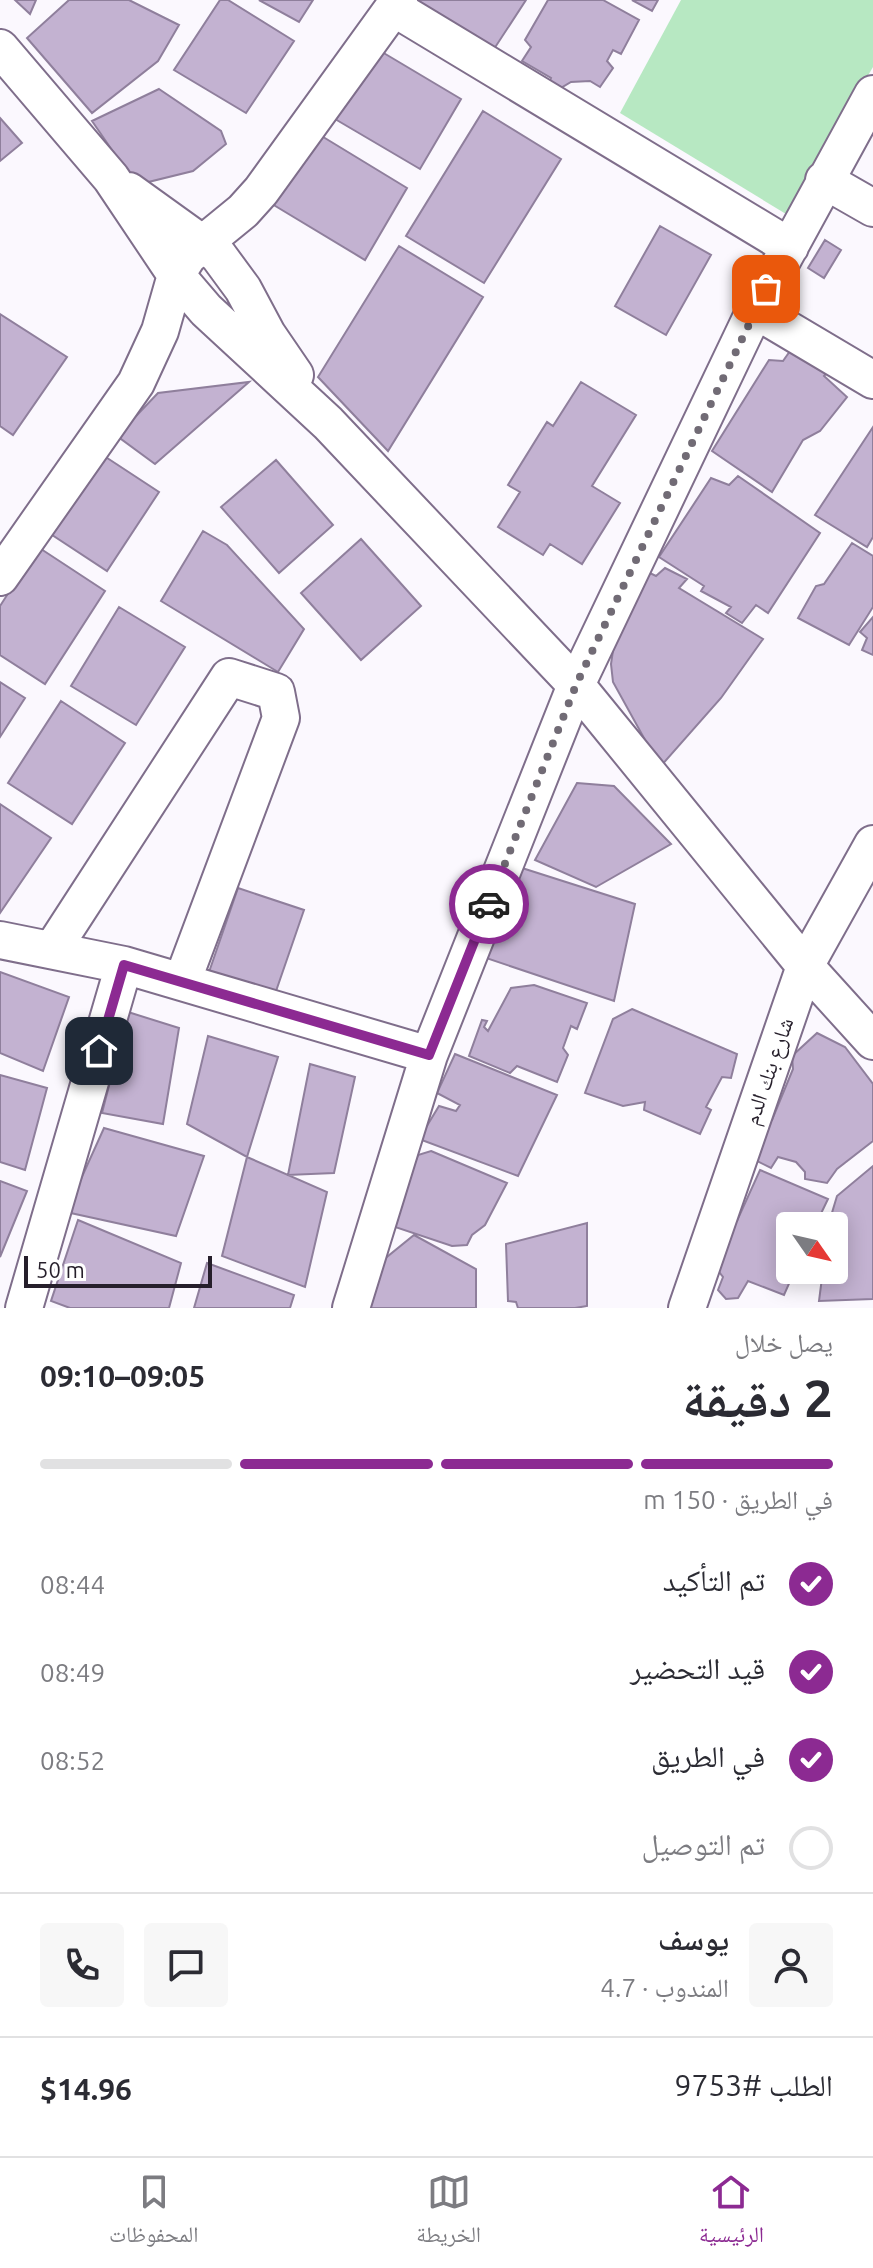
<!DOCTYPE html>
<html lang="ar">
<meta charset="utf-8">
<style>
body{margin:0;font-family:Ubuntu,"Noto Naskh Arabic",sans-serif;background:#f7f7f7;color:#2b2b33;direction:rtl;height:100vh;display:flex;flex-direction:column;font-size:30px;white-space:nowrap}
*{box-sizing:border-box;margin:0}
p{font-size:26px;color:#7c7c81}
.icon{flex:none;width:44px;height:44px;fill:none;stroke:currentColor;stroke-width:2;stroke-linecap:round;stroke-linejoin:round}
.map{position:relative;height:1308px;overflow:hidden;direction:ltr}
.details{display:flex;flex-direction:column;background:#fff;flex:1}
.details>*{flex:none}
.needle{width:52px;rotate:124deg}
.buttons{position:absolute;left:776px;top:1212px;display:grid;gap:16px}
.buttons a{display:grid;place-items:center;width:72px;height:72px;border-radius:8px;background:#fff;box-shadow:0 4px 20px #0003;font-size:40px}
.scale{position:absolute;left:24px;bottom:20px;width:188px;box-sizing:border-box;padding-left:8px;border:4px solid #261f2b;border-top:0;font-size:22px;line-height:28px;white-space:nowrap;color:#261f2b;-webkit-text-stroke:6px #fff;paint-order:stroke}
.pin{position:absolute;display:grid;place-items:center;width:68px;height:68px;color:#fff;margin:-34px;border-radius:16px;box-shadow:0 4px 12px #0006}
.courier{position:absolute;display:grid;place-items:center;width:80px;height:80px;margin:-40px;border:6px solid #8c2a92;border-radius:50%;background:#fff;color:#222;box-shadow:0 2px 10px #0007}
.overview em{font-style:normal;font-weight:700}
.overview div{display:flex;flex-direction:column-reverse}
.overview{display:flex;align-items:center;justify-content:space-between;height:136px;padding:0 40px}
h1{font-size:52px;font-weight:700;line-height:60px}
.bar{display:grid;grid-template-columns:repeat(4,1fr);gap:12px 8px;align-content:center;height:96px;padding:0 40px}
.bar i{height:10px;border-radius:6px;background:#e1e1e2}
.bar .selected{background:#8c2a92}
.bar p{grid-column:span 4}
.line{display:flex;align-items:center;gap:20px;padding:0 40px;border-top:2px solid #e1e1e2}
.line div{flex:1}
.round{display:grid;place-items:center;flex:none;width:84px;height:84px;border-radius:8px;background:#f7f7f7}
ol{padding:0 40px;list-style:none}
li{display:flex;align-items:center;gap:24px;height:88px}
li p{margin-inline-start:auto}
li .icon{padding:8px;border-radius:50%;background:#8c2a92;color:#fff;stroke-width:4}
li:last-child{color:#7c7c81}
li i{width:44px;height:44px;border:4px solid #e1e1e2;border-radius:50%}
.tab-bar{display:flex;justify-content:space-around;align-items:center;height:112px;border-top:2px solid #e1e1e2;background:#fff;font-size:22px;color:#7c7c81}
.tab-bar a{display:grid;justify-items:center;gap:4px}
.tab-bar .selected{color:#8c2a92}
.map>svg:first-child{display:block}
.green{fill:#b7e8c2}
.building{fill:#c3b2d1;stroke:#8f7f9c;stroke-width:2}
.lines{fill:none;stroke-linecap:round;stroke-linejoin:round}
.minor-casing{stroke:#7f6e8b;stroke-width:40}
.minor{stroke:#fff;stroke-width:36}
.done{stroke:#716b75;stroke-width:8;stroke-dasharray:0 14.4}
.route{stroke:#8c2a92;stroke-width:10}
.labels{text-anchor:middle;stroke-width:7;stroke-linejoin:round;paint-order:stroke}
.street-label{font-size:22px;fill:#261f2b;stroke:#fff}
</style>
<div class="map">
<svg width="873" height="1308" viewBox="0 0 873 1308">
<rect width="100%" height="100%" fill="#fbf8fe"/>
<path class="green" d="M681,0h192v67l-87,147 -166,-101z"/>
<path class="building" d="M15,0h21l-6,14z
M69,0h60l50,25 -21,36 -66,52 -65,-75z
M220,0h8l66,41 -48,72 -72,-43z
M259,0h54l-14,22z
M414,0h112l-32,49z
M548,0h55l36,20 -18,34 -8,-4 -6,11 6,7 -13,19 -10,-6 -19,1 -12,7 -10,-6 2,-5 -29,-17 9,-14 -6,-7z
M632,0h26l-6,11z
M377,49l84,50 -41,70 -85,-50z
M159,89l62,42 5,13 -33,27 -57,14 -44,-64z
M483,111l78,48 -77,124 -78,-47z
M0,118l22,25 -22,18z
M315,132l92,56 -42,72 -93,-56z
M660,226l51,29 -45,80 -51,-29z
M825,240l16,10 -17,28 -16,-10z
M399,246l84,51 -95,154 -70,-74z
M0,314l67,43 -54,78 -13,-9z
M797,341l39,21 -12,14 23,21 -27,34 -17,9 -31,52 -60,-41 57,-91 14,1z
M249,382l-94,82 -38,-28 41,-43z
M581,382l55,33 -44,71 28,17 -38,61 -32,-20 -7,11 -45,-28 22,-35 -12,-7 39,-63 6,4z
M873,427v110l-6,10 -52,-32z
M95,450l64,42 -52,79 -64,-42z
M276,460l57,65 -54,48 -58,-66z
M738,476l82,57 -52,80 -12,-8 -14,18 -16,-10 5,-6 -30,-16 3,-5 -45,-29 52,-79 18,7z
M203,531l24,14 77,84 -26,43 -117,-71z
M361,539l60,67 -60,54 -60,-67z
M852,543l21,13v51l-24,38 -51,-27 18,-32 8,-2z
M38,547l67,44 -60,93 -45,-29v-49z
M665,568l22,11 -8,9 84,51 -42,59 -61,69 -47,-85 -2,-18 4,-27 35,-64 6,3z
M119,607l66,40 -49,78 -65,-39z
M873,617v38l-11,-5 5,-12 -7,-6z
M0,682l25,16 -25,39z
M61,701l64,42 -53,81 -64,-41z
M577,783l37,3 57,58 -75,43 -61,-27z
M0,804l51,34 -51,75z
M522,868l113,36 -21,97 -128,-43z
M238,888l66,22 -29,84 -66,-22z
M0,972l69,25 -26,74 -43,-18z
M534,985l53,18 -10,26 -6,-3 -8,22 5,7 -11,27 -40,-16 -7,7 -41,-17 13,-36 5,1 -3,6 4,4 23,-43z
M632,1009l105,45 -6,24 -9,-1 -16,30 5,3 -11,24 -56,-24 1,-8 -22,4 -38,-13 28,-74z
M128,1012l51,16 -16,96 -61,-11z
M817,1033l28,14 28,37v57l-36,28 -10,14 -22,-4v-7l-9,-10 -18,-5 -7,11 -16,-8 13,-40h4l21,-51 -1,-13z
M208,1036l70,21 -31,100 -60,-33z
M455,1054l102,41 -39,81 -99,-37 20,-33 17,5 4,-6 -23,-12z
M310,1064l45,13 -21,96 -46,2z
M0,1075l47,13 -22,82 -25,-8z
M104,1128l100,28 -28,80 -110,-24z
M431,1151l76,32 -22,42 -13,10 -5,10 -15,1 -63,-21 29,-70z
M247,1157l80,35 -22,95 -83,-31z
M873,1166v133l-54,2 4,-31h11v-44h-6l9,-30z
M760,1170l68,29 -13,27h-25v44h5l-11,25 -36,-14 -10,17 -12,1 -8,-9 5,-13 -8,-10 15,-40 7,-6z
M0,1181l27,10 -27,66z
M78,1220l103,43 -12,45h-99l-19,-7z
M587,1223v83l-12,2h-57l-2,-6 -8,-1 -2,-57z
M414,1235l62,34v39h-118l24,-47z
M207,1263l87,32 -4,13h-96z"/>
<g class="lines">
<defs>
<path id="minor" d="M394,8l396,239
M0,48l111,130 65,97 30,35 122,113 248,262 229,281 68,75
M824,180l49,28
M129,191l89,64 25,34 24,45 28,41
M755,310l118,70
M0,577l136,-194 24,-52 16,-56 12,-19 55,-45 18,-20 138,-191
M0,940l124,25 305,90
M52,950l177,-273 47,15 5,26 -99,264
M24,1308l100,-343
M351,1308l78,-253 147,-370 179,-375 118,-216
M687,1308l118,-342 68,-122"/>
</defs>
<use href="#minor" class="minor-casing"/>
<use href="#minor" class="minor"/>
</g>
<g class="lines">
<path class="done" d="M489,904l87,-219 190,-396"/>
<path class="route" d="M99,1051l25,-86 305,90 60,-151"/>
</g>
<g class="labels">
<g class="street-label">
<text transform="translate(768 1071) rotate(-71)" y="8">شارع بنك الدم</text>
</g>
</g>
</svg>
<div class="buttons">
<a><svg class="needle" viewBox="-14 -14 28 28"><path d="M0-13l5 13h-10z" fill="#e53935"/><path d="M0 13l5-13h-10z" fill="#7c7c81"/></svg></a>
</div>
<div class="scale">50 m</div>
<div class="pin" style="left:766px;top:289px;background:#ea580c"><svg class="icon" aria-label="bag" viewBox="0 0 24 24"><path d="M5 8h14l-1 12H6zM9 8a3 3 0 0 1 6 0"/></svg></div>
<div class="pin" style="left:99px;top:1051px;background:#1f2937"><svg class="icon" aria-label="home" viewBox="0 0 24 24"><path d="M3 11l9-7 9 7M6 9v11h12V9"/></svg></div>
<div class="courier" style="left:489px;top:904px"><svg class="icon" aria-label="car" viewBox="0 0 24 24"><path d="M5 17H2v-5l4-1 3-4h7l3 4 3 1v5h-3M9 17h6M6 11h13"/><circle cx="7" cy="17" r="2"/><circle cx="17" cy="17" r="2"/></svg></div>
</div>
<section class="details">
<div class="overview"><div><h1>2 دقيقة</h1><p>يصل خلال</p></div><em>09:05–09:10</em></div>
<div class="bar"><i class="selected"></i><i class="selected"></i><i class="selected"></i><i></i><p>في الطريق · 150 m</p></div>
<ol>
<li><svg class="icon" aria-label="check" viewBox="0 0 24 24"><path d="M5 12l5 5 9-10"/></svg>تم التأكيد<p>08:44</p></li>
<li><svg class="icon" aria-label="check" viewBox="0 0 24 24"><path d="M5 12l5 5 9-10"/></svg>قيد التحضير<p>08:49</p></li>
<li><svg class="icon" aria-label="check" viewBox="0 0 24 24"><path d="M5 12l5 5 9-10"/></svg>في الطريق<p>08:52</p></li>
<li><i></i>تم التوصيل</li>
</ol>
<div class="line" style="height:144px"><a class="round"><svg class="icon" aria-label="person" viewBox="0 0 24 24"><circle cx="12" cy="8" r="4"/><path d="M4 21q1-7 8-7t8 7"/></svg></a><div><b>يوسف</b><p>المندوب · 4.7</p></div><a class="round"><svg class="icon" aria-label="chat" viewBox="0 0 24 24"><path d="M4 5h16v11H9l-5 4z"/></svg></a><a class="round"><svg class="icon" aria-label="phone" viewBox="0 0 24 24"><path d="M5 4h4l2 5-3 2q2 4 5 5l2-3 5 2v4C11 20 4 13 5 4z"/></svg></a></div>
<div class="line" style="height:104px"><div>الطلب #9753</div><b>$14.96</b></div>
</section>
<nav class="tab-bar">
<a class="selected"><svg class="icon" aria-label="home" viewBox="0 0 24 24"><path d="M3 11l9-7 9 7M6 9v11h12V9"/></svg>الرئيسية</a>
<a><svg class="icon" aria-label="map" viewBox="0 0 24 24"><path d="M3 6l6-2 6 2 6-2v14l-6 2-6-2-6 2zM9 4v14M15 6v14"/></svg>الخريطة</a>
<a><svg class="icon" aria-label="saved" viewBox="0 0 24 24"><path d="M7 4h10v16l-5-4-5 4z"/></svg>المحفوظات</a>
</nav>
